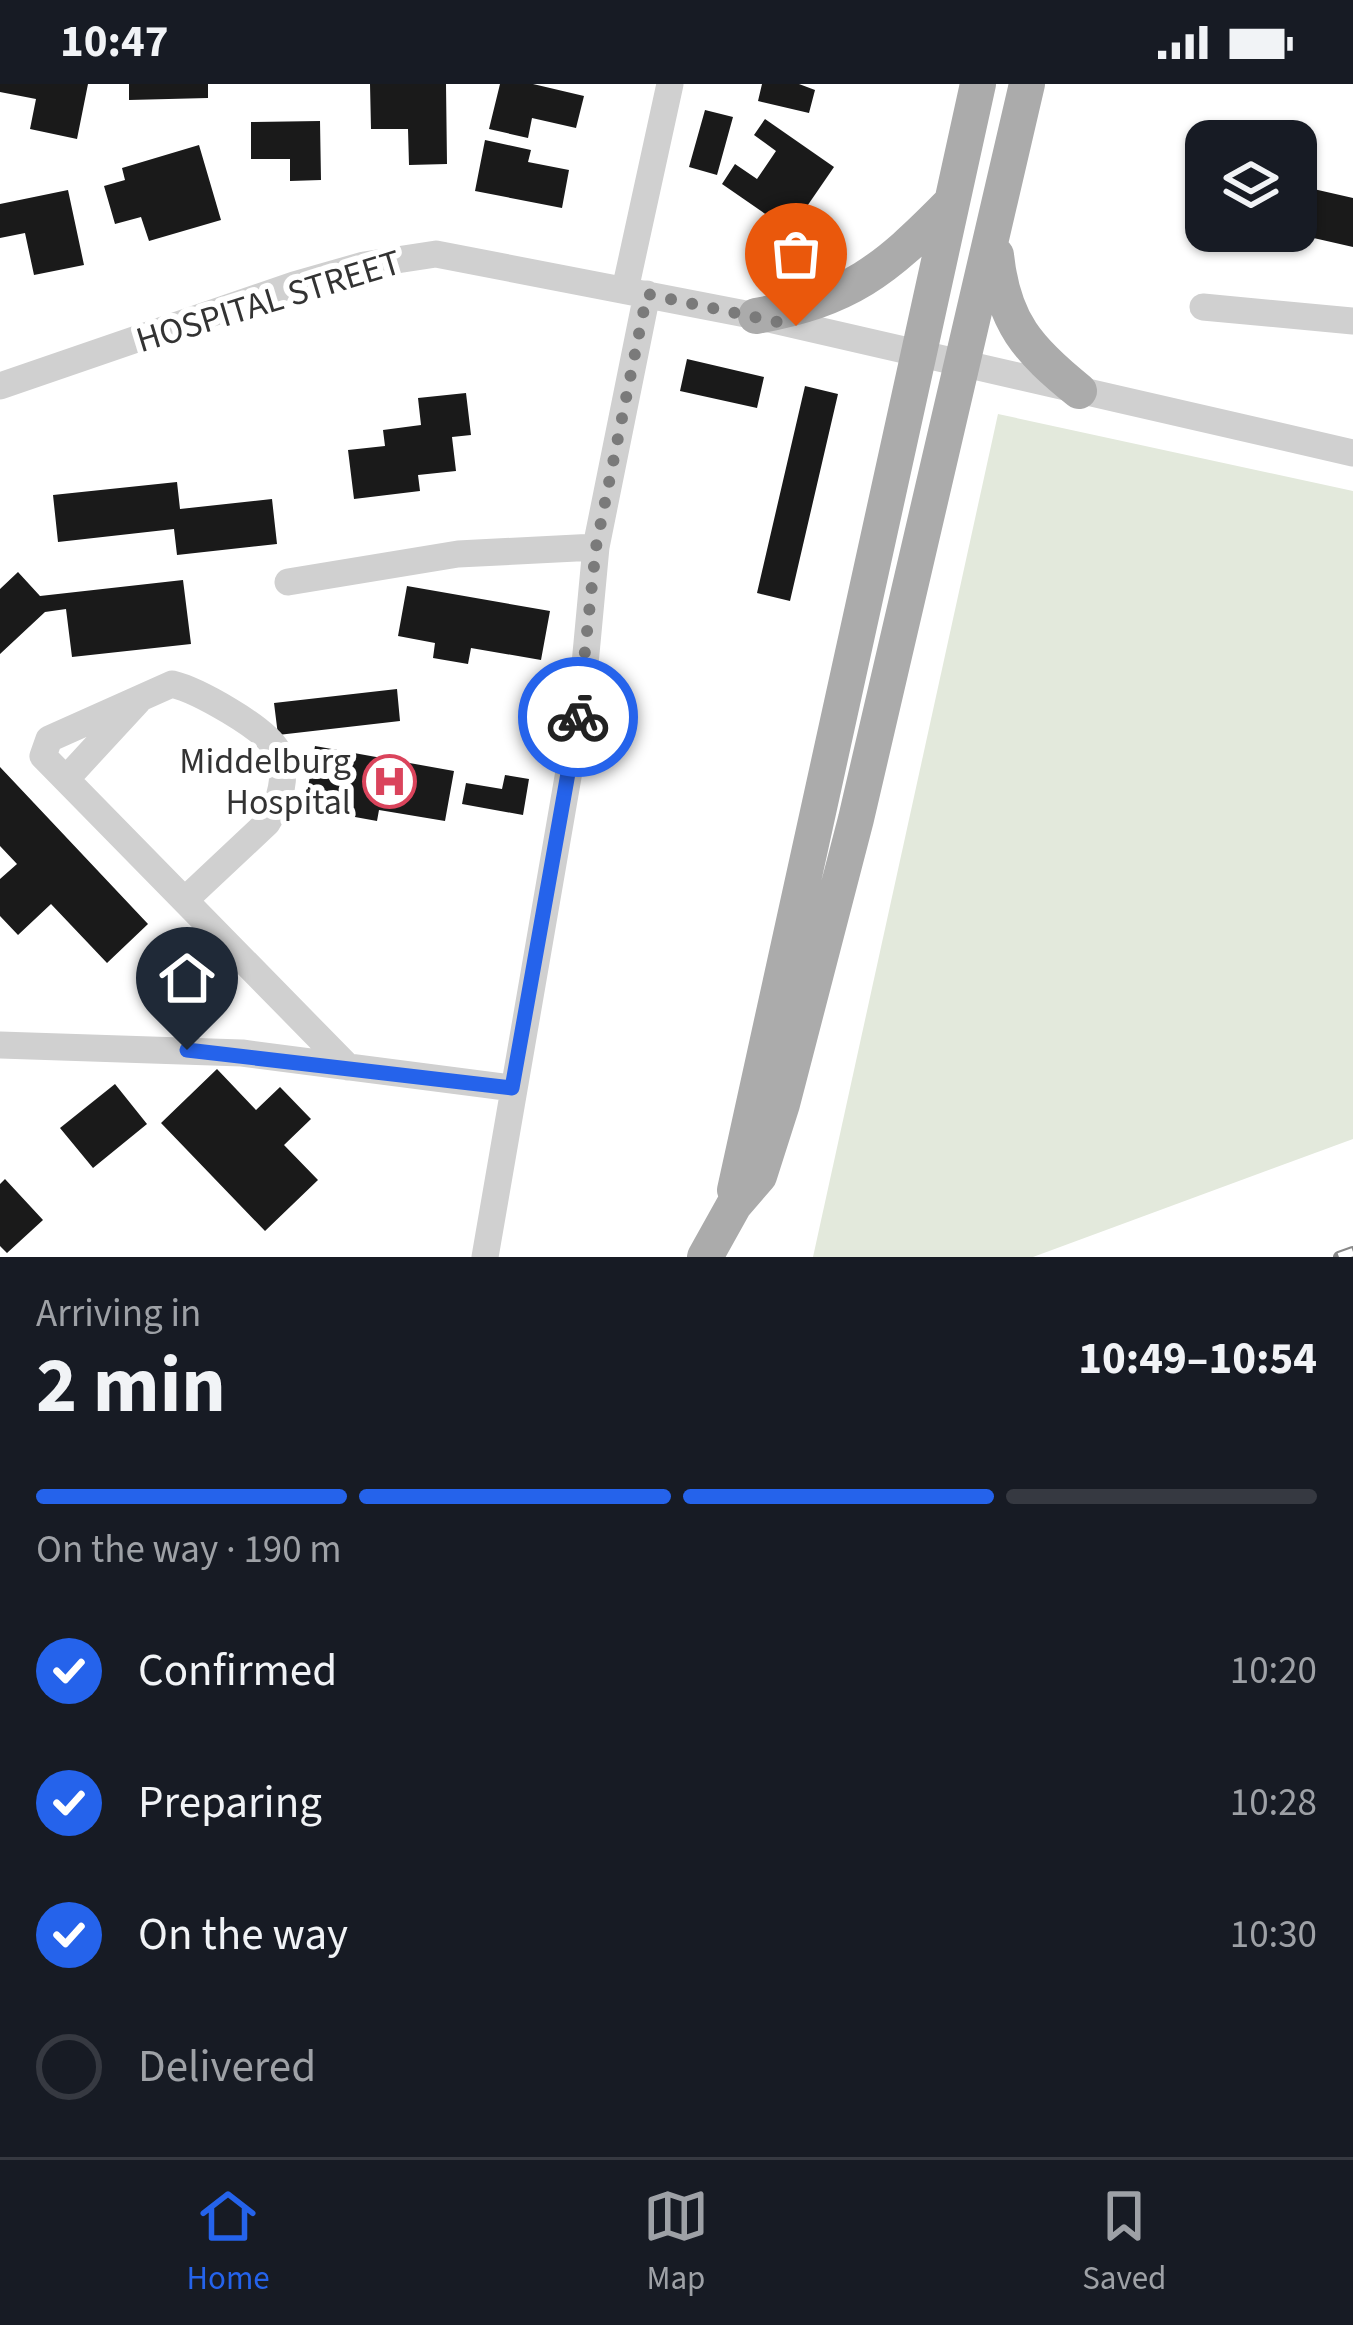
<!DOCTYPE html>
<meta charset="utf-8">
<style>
body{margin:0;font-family:"Source Sans 3",sans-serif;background:#20242c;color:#f1f3f6;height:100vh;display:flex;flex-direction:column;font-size:45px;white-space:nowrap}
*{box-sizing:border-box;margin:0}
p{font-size:39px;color:#9ea1a6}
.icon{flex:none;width:66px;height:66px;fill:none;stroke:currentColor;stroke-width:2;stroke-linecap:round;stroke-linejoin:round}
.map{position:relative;height:1173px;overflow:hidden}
.sheet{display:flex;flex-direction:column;background:#171b24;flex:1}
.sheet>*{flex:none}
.controls{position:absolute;left:1185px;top:36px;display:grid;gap:24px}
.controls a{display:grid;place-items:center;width:132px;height:132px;border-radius:24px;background:#171b24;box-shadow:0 3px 9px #0004;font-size:60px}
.pin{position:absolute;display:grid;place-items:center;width:102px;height:102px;color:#fff;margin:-123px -51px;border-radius:50% 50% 50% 0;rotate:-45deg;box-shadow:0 0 12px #0007}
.pin .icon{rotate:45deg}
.courier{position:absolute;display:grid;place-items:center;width:120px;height:120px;margin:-60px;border:9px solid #2563eb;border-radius:50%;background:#fff;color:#222;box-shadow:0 3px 15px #0007}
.summary em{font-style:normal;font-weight:700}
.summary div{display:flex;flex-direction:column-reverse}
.summary{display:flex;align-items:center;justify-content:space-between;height:204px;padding:0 36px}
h1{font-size:78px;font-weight:700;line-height:90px}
.bar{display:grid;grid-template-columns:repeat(4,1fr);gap:18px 12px;align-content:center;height:144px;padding:0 36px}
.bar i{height:15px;border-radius:9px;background:#363941}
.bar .on{background:#2563eb}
.bar p{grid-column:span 4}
ol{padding:0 36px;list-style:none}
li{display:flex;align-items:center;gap:36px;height:132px}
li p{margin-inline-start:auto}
li .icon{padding:12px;border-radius:50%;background:#2563eb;color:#fff;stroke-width:4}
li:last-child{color:#9ea1a6}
li i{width:66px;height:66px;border:6px solid #363941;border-radius:50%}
.status{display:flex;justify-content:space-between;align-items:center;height:84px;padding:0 60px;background:#171b24;direction:ltr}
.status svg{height:33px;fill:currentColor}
.tabs{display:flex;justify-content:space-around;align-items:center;height:168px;border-top:3px solid #363941;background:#171b24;font-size:33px;color:#9ea1a6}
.tabs a{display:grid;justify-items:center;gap:6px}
.tabs .on{color:#2563eb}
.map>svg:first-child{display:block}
.green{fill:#e3e9dc}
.building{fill:#1a1a1a}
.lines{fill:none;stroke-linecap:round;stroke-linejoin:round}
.minor{stroke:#d0d0d0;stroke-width:27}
.major{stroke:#ababab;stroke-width:36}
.rail-casing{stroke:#888;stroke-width:12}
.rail{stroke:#fff;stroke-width:8;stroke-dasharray:22;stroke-linecap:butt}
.done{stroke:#7a7a7a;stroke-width:12;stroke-dasharray:0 21.6}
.route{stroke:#2563eb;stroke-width:15}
.labels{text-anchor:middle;stroke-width:12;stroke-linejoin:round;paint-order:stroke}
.street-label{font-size:36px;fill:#333;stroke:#fff}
.poi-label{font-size:36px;fill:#333;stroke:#fff;text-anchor:end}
</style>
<div class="status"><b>10:47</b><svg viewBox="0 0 49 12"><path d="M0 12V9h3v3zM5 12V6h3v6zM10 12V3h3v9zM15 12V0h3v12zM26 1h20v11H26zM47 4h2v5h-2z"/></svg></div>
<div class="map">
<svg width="1353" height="1173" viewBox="0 0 1353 1173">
<rect width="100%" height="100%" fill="#fff"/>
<path class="green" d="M998,330l355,77v648l-320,118h-220z"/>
<path class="building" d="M0,0h88l-11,55 -47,-10 6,-30 -36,-7z
M129,0h79v14l-79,2z
M370,0h76l1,80 -38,1 -1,-36h-37z
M500,0h33l51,12 -8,32 -44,-10 -4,20 -39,-9z
M762,0h37l16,6 -6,23 -51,-12z
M705,26l28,7 -16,58 -28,-8z
M765,35l69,48 -44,64 -68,-47 13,-20 22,15 19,-28 -22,-16z
M320,37l1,59 -31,1v-22h-39v-37z
M485,56l46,10 -3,12 41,8 -7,38 -87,-17z
M199,61l22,75 -72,21 -8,-24 -26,7 -11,-38 21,-6 -3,-12z
M1296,101l57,13v49l-57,-13z
M68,106l16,75 -50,10 -9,-42 -25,5v-34z
M687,275l77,18 -7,31 -77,-17z
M805,302l33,8 -48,207 -33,-8z
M466,309l5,42 -19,2 4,34 -38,4 2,16 -66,8 -6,-49 37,-4 -2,-16 38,-5 -3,-27z
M177,398l3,27 92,-10 5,45 -100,11 -3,-26 -116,13 -5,-47z
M18,488l22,24 143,-16 8,64 -119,13 -6,-48 -21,3 -45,42v-65z
M407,502l143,25 -9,49 -70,-12 -3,16 -35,-6 2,-15 -37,-7z
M397,605l3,32 -122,14 -4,-32z
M315,662l139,25 -9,50 -66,-11 -2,11 -33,-6 2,-9 -40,-7z
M0,683l148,157 -41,39 -56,-59 -33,31 -18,-19v-37l17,-15 -17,-18z
M505,691l24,4 -6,36 -61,-11 4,-21 36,6z
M217,985l39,41 24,-23 31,32 -27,26 34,35 -53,51 -104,-108z
M115,1000l32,40 -54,44 -33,-40z
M5,1095l38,41 -36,33 -7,-7v-62z"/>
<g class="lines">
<path class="minor" d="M625,206l45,-206
M1203,223l150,14
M0,302l294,-101 70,-20 72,-11 320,62 597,137
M288,498l170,-28 138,-7
M67,694l71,-77
M186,815l81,-76c13,-20 22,-50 10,-73 -13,-23 -80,-60 -105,-66l-123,55 -6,17 305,311
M0,961l242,8 270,35
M485,1173l97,-561 14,-149 51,-253"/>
<path class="major" d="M996,171c7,67 32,95 83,136
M756,232c94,-17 128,-45 194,-112
M735,1106l243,-1106
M705,1173l29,-52 25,-29 23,-72 74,-285 171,-735"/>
<defs>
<path id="rail" d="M1339,1173l14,-5"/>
</defs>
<use href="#rail" class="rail-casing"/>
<use href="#rail" class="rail"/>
</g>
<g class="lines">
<path class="done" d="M578,633l18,-170 51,-253 149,32"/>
<path class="route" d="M187,966l325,38 66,-371"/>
</g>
<defs>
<symbol id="hospital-ring" viewBox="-11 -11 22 22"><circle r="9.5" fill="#fff" stroke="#da445c" stroke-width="1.5"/><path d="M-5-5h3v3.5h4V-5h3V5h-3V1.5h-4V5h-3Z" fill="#da445c"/></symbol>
</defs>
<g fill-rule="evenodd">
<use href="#hospital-ring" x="360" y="668" width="59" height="59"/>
</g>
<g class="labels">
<g class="street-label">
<text transform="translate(268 216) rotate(-17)" y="13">HOSPITAL STREET</text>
</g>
<g class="poi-label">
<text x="351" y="689">Middelburg<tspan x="351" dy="41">Hospital</tspan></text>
</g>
</g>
</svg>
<div class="controls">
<a><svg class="icon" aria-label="layers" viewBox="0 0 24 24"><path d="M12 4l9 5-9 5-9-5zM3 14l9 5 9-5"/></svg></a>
</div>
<div class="pin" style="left:796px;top:242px;background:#ea580c"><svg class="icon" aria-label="bag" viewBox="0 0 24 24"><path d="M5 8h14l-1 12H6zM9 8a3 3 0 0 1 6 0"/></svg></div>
<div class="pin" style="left:187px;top:966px;background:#1f2937"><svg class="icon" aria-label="home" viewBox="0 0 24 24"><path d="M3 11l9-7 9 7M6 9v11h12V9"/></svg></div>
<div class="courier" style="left:578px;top:633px"><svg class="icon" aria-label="bike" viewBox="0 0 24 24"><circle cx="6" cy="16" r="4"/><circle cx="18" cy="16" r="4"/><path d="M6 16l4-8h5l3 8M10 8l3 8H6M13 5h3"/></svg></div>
</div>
<section class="sheet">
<div class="summary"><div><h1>2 min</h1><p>Arriving in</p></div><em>10:49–10:54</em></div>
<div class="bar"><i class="on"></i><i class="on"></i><i class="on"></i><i></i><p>On the way · 190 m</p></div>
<ol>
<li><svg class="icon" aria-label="check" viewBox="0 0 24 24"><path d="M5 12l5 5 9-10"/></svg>Confirmed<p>10:20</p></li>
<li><svg class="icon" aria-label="check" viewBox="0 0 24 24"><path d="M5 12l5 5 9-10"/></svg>Preparing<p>10:28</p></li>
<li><svg class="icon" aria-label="check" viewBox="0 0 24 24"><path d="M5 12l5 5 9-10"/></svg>On the way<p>10:30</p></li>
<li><i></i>Delivered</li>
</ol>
</section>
<nav class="tabs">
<a class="on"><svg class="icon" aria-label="home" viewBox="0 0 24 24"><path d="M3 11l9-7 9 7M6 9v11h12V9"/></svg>Home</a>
<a><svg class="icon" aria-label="map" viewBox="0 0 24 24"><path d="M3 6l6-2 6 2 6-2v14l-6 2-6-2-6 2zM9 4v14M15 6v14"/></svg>Map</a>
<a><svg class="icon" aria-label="saved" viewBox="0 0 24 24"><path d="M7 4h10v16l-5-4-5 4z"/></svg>Saved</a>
</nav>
